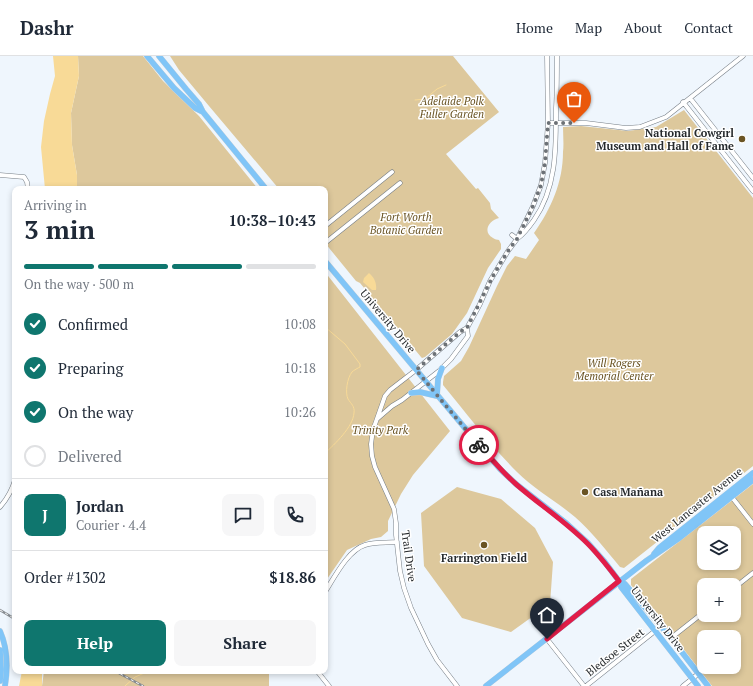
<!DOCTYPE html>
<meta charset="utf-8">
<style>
body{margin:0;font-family:"PT Serif",serif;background:#f6f6f7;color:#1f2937;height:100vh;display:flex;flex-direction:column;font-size:15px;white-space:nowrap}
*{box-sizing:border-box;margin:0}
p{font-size:13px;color:#747a83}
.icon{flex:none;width:22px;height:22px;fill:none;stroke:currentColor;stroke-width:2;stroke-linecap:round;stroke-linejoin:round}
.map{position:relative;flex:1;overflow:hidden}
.side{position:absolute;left:12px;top:130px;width:316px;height:488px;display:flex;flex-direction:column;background:#fff;border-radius:8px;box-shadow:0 2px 6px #0003}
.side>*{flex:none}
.buttons{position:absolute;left:697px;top:470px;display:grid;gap:8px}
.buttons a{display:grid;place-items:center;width:44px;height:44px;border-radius:8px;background:#fff;box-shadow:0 2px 6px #0003;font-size:20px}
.pin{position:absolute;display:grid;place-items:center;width:34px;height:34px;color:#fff;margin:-41px -17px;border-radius:50% 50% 50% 0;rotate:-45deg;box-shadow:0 0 4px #0007}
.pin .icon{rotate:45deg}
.courier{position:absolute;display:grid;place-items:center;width:40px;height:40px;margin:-20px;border:3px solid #e11d48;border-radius:50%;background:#fff;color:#222;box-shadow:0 1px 5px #0007}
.summary em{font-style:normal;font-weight:700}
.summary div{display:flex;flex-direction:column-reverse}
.summary{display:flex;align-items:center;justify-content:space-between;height:68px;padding:0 12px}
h1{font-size:26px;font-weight:700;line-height:30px}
.bar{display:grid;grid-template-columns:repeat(4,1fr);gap:6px 4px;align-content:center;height:48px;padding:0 12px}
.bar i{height:5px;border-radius:3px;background:#e0e1e3}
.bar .selected{background:#0f766e}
.bar p{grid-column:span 4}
.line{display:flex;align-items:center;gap:10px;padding:0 12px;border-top:1px solid #e0e1e3}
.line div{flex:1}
.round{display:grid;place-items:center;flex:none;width:42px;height:42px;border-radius:8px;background:#f6f6f7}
ol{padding:0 12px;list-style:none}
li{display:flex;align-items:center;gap:12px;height:44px}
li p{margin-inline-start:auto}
li .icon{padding:4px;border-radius:50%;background:#0f766e;color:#fff;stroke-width:4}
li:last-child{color:#747a83}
li i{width:22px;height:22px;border:2px solid #e0e1e3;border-radius:50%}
.cta{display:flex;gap:8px;margin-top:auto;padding:8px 12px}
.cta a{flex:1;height:46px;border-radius:8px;background:#0f766e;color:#fff;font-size:16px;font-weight:700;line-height:46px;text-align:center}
.cta a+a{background:#f6f6f7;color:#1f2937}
header{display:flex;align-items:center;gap:24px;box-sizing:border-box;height:56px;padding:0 20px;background:#fff;border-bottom:1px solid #e0e1e3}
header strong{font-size:19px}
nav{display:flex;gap:22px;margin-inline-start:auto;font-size:14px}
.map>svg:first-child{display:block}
.green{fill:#ddc89c;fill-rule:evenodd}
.water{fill:#f8da97}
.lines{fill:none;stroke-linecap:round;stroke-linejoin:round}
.stream{stroke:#f8da97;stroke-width:1}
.minor-casing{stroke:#767e86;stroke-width:5}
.major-casing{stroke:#d4d4d5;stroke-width:6}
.minor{stroke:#fff;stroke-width:4}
.major{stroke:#80c5f7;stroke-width:5.5}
.rail-casing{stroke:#888d92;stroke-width:2.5}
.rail{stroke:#fff;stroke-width:1;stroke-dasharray:3;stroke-linecap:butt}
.done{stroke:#6c7176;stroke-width:4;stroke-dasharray:0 7.2}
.route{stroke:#e11d48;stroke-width:5}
.poi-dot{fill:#6a5424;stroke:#fff;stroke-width:1.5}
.labels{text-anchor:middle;stroke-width:3;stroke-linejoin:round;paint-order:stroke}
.park-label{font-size:11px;font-style:italic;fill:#695322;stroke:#fff}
.poi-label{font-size:11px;font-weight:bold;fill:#262a2d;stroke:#fff;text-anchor:end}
.street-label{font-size:11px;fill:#262a2d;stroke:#fff}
</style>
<header>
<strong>Dashr</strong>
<nav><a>Home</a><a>Map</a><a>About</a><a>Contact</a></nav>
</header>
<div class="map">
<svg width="753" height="630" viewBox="0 0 753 630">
<rect width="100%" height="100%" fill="#eff6fd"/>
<path class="green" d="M78,0h65l20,25 36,35 59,73h-181v-14l-5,-30 -1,-32 8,-37z
M170,0h283l46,56 -53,42 30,35 2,-1 12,15 1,6 8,9c-10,2 -17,14 -6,20 1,1 5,2 6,2l2,4v5l-13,19 -21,45 -15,21 -27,23 -3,1 -1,-1 -61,-74 -4,-2 -31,-38v-54h-46l-70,-83 -30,-36z
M684,54l69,88v268l-129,102 -4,-1c-14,-17 -28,-35 -45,-50 -19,-16 -41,-28 -58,-45 -27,-27 -50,-58 -74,-87v-3l1,-6 17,-15 8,-14 28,-61 10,-20 8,-10 11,3 13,-19 -5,-7c17,-24 29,-51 29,-81 1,-8 0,-17 0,-25l18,-1 47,5 28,-4z
M325,216l125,159 -37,44 -12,19 -13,27v10l-7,6 -10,2 -24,11 -22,32z
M753,428v202h-41l-37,-48 -44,-53v-6zM704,477h30v30h-30zM704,529h30v30h-30zM704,581h30v30h-30z
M457,431l44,12 34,29 18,34 -3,42 -39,28 -49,-14 -38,-52 -3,-53z
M44,615h225v15h-227z"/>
<path class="water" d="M53,0h25l1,20 -8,37 1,32 5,30v14h-32l-4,-42 3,-26 6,-27 5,-18z
M369,217c5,4 8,10 7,17h-4l-9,-8 1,-4z
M22,615h20v15h-23z"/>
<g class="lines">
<path class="stream" d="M415,44l10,-1 12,-10 9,-4
M325,271l20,17 15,20v3c-2,1 -6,3 -8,5 -5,6 -7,21 -4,27 3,5 7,7 6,14 -1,14 -19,31 -29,40
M125,630l10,-9 14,-6"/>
<defs>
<path id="minor" d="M690,42l63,80
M683,46l70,89
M548,67h38l40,5 14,-1 26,-10 77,-61
M0,119l24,2 3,5 1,7
M325,170l67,-54
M512,179l5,4
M518,182c6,-4 11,-11 16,-18 23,-33 22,-73 22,-112 1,-17 1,-35 1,-52
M325,187l75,-60
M377,363l15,-13 10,-6 37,-29 12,-12 17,-23 -1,-8 13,-24 10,-23 18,-30 9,-12 16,-33 8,-21 4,-22 3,-40 -1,-67
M731,440l22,28
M0,451c7,-8 12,-17 15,-27
M734,532l19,-15
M325,536c9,-14 23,-42 40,-47 10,-3 21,-2 32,-3
M671,582l33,-26
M547,583l37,47
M317,615l12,15
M457,630l-20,-26 -9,-16 -17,-36 -7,-20 -4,-17 -4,-36v-12l-2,-14 -19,-42 -3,-11 -1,-12 2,-14 12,-34 5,-6 26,-20 44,-38 7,-4
M586,630l69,-55
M683,630l15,-12"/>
<path id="major" d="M147,0l27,32 21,20 8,4
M159,0l27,33 13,15 4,8 63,77
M325,205l150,179 25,29 16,15 50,39 22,20 16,18 15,20 2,6 77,99
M411,337l9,-1 17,4
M437,339l1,-16 4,-11
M654,498l5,-6 94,-75
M619,525l6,3 46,54 37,48
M0,575c8,18 8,36 5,55
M0,594l1,19 -1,12
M486,630l160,-125 32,-22 75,-59"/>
</defs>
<use href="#minor" class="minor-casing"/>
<use href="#major" class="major-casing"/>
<use href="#minor" class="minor"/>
<use href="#major" class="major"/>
<defs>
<path id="rail" d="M0,554l15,9
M115,615l28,15"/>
</defs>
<use href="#rail" class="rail-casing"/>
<use href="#rail" class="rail"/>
</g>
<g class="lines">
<path class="done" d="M479,389l-63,-75 44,-38 7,-4 27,-54 14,-23 9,-12 16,-33 8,-21 4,-22 3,-40h26"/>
<path class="route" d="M479,389c12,13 24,28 38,40 23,20 49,37 71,59 11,11 21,24 31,37l-72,58"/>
</g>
<g class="poi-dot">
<circle cx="742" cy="83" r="4"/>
<circle cx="585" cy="436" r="4"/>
<circle cx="484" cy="489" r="4"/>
</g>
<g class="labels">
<g class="park-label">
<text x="452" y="49">Adelaide Polk<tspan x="452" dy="13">Fuller Garden</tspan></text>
<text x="406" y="165">Fort Worth<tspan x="406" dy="13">Botanic Garden</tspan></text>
<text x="614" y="311">Will Rogers<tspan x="614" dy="13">Memorial Center</tspan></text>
<text x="380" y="378">Trinity Park</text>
</g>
<g class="poi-label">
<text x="734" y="81">National Cowgirl<tspan x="734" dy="13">Museum and Hall of Fame</tspan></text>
<text x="593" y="440" text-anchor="start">Casa Mañana</text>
<text x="484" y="506" text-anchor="middle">Farrington Field</text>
</g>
<g class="street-label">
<text transform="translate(388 265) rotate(50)" y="4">University Drive</text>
<text transform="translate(697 449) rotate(-39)" y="4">West Lancaster Avenue</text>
<text transform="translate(409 500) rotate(82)" y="4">Trail Drive</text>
<text transform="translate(658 563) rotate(52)" y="4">University Drive</text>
<text transform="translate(615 596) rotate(-38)" y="4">Bledsoe Street</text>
</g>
</g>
</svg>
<div class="buttons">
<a><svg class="icon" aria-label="layers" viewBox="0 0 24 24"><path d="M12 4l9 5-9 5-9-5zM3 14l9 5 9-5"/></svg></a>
<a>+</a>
<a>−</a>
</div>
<div class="pin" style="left:574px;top:67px;background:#ea580c"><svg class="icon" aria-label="bag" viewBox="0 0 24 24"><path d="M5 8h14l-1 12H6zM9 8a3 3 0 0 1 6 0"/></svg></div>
<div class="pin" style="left:547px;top:583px;background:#1f2937"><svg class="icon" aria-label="home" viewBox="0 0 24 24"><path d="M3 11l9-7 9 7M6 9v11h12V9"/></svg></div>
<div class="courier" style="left:479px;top:389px"><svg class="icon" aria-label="bike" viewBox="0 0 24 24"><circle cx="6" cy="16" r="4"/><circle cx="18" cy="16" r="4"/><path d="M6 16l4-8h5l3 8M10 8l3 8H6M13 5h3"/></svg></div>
<section class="side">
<div class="summary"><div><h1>3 min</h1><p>Arriving in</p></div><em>10:38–10:43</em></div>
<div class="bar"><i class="selected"></i><i class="selected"></i><i class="selected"></i><i></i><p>On the way · 500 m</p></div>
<ol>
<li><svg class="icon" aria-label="check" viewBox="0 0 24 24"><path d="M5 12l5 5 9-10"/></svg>Confirmed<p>10:08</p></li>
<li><svg class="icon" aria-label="check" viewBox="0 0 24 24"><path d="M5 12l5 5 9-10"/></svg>Preparing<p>10:18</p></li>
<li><svg class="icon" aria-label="check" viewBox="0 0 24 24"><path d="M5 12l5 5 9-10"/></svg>On the way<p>10:26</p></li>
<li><i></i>Delivered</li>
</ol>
<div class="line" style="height:72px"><b class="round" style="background:#0f766e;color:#fff">J</b><div><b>Jordan</b><p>Courier · 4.4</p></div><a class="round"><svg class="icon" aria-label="chat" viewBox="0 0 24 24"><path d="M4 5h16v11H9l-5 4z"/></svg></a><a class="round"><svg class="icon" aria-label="phone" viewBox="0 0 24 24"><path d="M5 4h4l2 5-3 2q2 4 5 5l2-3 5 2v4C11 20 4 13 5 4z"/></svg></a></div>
<div class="line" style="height:52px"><div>Order #1302</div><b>$18.86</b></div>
<div class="cta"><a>Help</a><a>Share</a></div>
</section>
</div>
